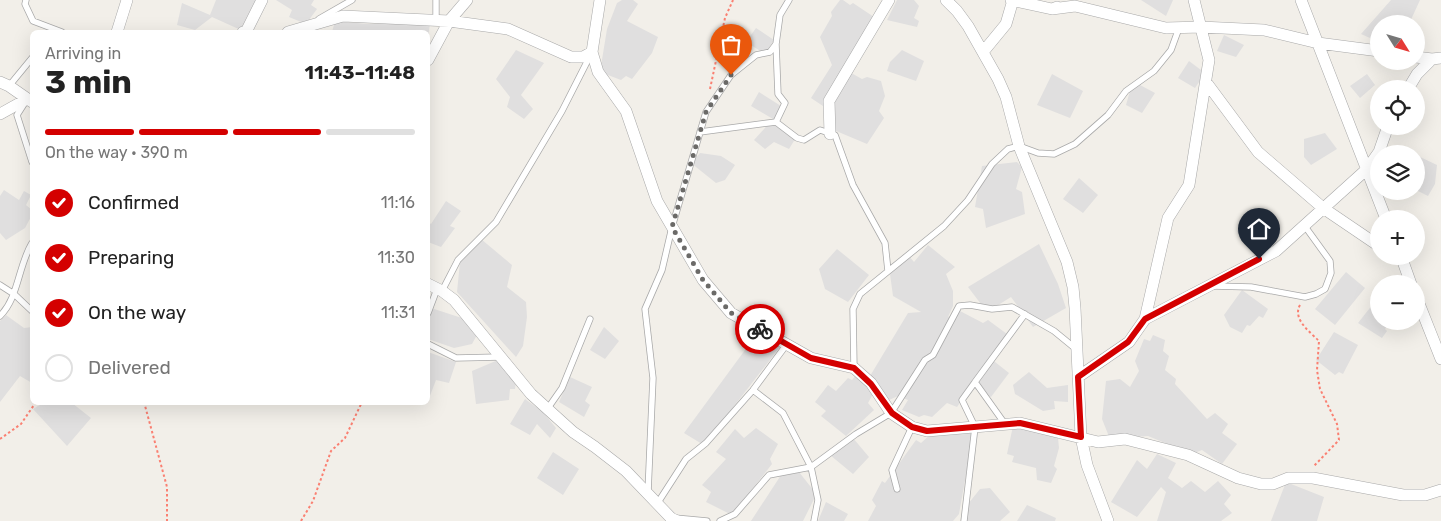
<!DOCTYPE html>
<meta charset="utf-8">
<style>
body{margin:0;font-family:Rubik,sans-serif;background:#f6f6f6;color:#222;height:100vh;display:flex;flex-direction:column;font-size:19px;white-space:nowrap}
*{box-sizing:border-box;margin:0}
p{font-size:16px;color:#767676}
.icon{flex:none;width:28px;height:28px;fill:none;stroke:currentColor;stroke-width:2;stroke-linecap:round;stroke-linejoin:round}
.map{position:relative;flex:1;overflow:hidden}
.panel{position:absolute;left:30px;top:30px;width:400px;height:375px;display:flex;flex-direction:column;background:#fff;border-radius:8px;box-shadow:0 5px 20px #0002}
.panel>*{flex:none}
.needle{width:32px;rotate:127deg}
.controls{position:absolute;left:1370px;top:15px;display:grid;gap:10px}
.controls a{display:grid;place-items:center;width:55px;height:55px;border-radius:50%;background:#fff;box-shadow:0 5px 20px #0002;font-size:25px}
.pin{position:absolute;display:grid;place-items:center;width:42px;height:42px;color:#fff;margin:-51px -21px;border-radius:50% 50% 50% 0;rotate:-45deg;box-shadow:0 0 5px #0007}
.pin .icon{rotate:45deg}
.courier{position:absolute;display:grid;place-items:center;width:50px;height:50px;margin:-25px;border:4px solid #d40000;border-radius:50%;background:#fff;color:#222;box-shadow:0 1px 6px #0007}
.headline em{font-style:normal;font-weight:700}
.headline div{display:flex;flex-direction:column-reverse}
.headline{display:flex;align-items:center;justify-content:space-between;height:85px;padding:0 15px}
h1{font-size:32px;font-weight:700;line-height:38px}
.bar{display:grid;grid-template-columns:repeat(4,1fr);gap:8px 5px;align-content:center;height:60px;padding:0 15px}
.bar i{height:6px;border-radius:4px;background:#e0e0e0}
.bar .current{background:#d40000}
.bar p{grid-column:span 4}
ol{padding:0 15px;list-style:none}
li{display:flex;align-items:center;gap:15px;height:55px}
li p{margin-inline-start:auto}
li .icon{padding:5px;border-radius:50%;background:#d40000;color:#fff;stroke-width:4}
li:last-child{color:#767676}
li i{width:28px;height:28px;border:2px solid #e0e0e0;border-radius:50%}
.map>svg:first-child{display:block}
.residential{fill:#e0dfdf}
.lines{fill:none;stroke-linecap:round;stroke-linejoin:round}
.service-casing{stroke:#a9a9a9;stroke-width:7}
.minor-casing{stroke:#a9a9a9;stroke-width:12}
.path{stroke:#fa8072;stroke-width:2;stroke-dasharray:2.5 2.5;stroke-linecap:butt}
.service{stroke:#fff;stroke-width:5.5}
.minor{stroke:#fff;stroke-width:11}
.done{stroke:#6b6a68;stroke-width:5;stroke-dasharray:0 9}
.route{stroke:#d40000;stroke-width:6}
</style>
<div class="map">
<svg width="1441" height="521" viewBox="0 0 1441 521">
<rect width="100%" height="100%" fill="#f2efe9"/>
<path class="residential" d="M216,0h42l-15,31 -31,-14 -17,13 -18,-5 5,-22 28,12z
M276,0h38l-3,5 6,4 -11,15 -17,-7 3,-7z
M622,0h11l5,4 -11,17 31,16 -6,16 -20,26 -6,-3 -5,4 -21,-8 7,-43 10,-26z
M840,0h3l7,5 3,-2 24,16 -33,50 18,10 5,-2 14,4 4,15 -6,15 5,7 -17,26 -38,-16 -3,-20 -15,-10 21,-33 -12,-28 12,-21 -1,-4z
M897,0h17l5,6 -5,12 5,3 -2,6 -30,-7z
M1141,0h32l-7,16z
M1391,0h29l-11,24h-30v18l-18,-8z
M335,21l33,3 62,-1 -2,16v-7h-96z
M756,28l18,12 -9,14 -19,-12z
M1224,35l20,10 -8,12 -19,-6z
M516,50l28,13 -23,32 12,14 -9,10 -17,-12 3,-10 -14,-18z
M902,50l22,11 -8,20 -29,-10 3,-9z
M1189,61l16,12 -10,15 -17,-10z
M1052,74l31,17 -13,27 -33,-13z
M1367,74l8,11 -15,13 -10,-12z
M1140,85l15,8 -13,20 -16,-8 4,-14z
M759,92l22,14 -7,18 23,12 -8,13 -15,-7 -9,7 -11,-9 19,-21 -22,-13z
M1325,133l12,16 -26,16 -7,-8v-18z
M700,153l21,3 14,9 -10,15 -9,3 -25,-20z
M1416,155l21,10 -2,19 -7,12 -12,-6z
M1017,162l5,5 -6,22 6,3 3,22 -39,14 -3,-19 -8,-2 7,-41z
M1079,178l19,17 -15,18 -20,-14z
M4,190l15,10 5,-9 7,4 -5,10 6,5v5l-7,13 -19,12 -6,-7v-37z
M446,201l15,10 -11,15 5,2 -14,19 -13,-5v-20l3,2z
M1252,218l24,25 -13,11 -11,-2 -15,-21z
M481,239l31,26 -5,22 19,15 1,15 -4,29 -7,11 -59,-65 3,-30z
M1039,244l19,40 8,24 -33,19 -22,-30 -24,15 -19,-25z
M928,245l27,22 -9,7 7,17v15l-5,11 12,-6 23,12 5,-3 19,14 -17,24 19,15 -18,24 -20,-10 -14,20 -10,-4 -15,14 -8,-2 -5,2 -17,-7 6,-10 -10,-4 -9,4 -19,-24 38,-63 13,-1 -28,-16 -3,-22 18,-19 6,7z
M837,249l32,26 -21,27 -23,-13 -6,-20z
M1346,272l19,16 -30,37 -20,-16z
M1242,290l26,19 -5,9 -4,-2 -9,10 -3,-1 -5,8 -12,-6 -6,-12z
M1373,304l6,4v13h12l-6,8 2,2 -5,7 -24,-15z
M428,307l40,13 10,13 -6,11 -18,4 -26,-9z
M6,315l18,13 8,-1v56l-12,-7 -20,26v-81z
M604,327l15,14 -14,18 -15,-9z
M759,331l21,16 -56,72 -22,25 -18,-11z
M1334,332l24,13 -15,29 -4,-2 -4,3 -19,-15z
M1153,335l12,5 -2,11 6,5 -4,14 11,9 -1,5 32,35 8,-6 13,11 -6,9 15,11 -15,20 -20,-14 -10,4 -44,-18 -38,3 -8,-20 4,-38 14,-2 10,8 9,-16 -4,-10 9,-22 6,2z
M428,352l28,10 -7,21 -13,-3 -8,21z
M498,360l18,22 -1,7h-5l-1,11 -33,4 -4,-33z
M1029,372l18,16 21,-3v17l-14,-1 1,8 -12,2 -28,-17 -2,-9z
M856,375l18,17 -6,11 6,7 -28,26 -25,-20 5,-5 -11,-9 13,-17 8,6 12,-13 4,2z
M570,377l22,10 -7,14 5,4 -6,12 -25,-15z
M525,399l18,13 13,16 -6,10 -13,-14 -7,11 -20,-11z
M43,403h29l19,15 -24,28 -34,-37z
M1013,426l45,12 1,10 -5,18 3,3 -6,14 -14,-3 -1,-12 -24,-6 2,-6 -7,-2z
M756,428l22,16 -8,15 2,5 -40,51 -26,-13 5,-10 -9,-7 24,-26 -10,-7 19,-23 9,9z
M933,432h40l-2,15 -12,67 -6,7h-85l8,-15 -4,-6 10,-19 3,2 31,-43 5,3z
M853,438l16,19 -16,17 -23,-19z
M553,452l26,17 -16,26 -26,-17z
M1157,454l19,9 -8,15 14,10 9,-7 14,11 13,-11 13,14 -7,9 8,9 -11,8h-64l9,-29 -5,-5 -24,30 -26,-15 26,-42 10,9z
M783,472l10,2 6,-2 15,19v8l-11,22h-52z
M1286,482l38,15 -7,24h-46z
M990,488l20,24 -10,9h-33l-1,-1 2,-16 12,-15z
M826,502l22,12 -4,7h-26z
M1027,505l29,13 -1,3h-38z"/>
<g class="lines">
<defs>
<path id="service" d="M26,0l-1,4 8,17 29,11
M319,19l33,-19
M436,20v-20
M9,86l23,-28
M24,104l-7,11 15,47
M776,122l21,16 7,2 16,-10 15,5 18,50 32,58 3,28
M700,132l76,-10 9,-19 -7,-9 -2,-50
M0,285l14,9 18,17
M1213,286l38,1 54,10 11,-3 9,-5 6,-16 -1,-12 -26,-36
M442,291l16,-31 38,-38 66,-111 29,-57
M428,313l9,-24
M0,316c19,-19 18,-50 32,-73
M428,344l28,14 44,-1
M854,368l-1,-59 7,-15 84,-68 24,-26 24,-36 16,-15 11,-3 19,7 16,1 21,-10 33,-29 18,-24 28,-20 17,-21 8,-22
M753,390l30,23 28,54 7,33 -4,21
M548,408l14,-20 28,-69
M1005,424l-30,-42 50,-68
M897,489l-5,-19 20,-43
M648,492l5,-114 -8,-69 17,-39 10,-43 34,-115 25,-37 25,-20 14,-3 6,-8 4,-29 9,-15
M657,504l29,-45 20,-16 47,-53 34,-46
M675,518l32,3
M720,521l15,-7 34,-39 42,-8 45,-33 35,-21 34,-53 8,-5 26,-49 11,-1 22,4 20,-2 42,24 22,18
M964,521l11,-94 -13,-27 13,-18"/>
<path id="minor" d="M600,0l-8,52 6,20 28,39 31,90 46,79 28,33 80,45 43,10 17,15 20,30 21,14 15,4 93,-8 78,19 27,-3 63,16 50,23 23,6h12l15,-6h25l90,17h22l16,-5
M946,0l11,11 11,15 30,53 8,18 13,49 48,116 6,25 2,21 6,129 6,28 21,56
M1011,0l41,9 5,-2
M1301,0l85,219
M1052,9l23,-3 91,22 35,-1 63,3 54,13 61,8
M117,32l10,-32
M243,32h3l16,-32
M288,32l55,-16 106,5 59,8 63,28h12l9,-5
M983,52l23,-28 7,-24
M1416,57l16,2
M428,60l21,-39 18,-21
M0,82l9,4 23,16
M1206,82l52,70 65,56 56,38
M1408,89l9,-15 15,-15 9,-1
M0,114l27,-15
M830,134l-1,-33 60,-101
M1401,256l10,28
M428,284l14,7 12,9 77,94 42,38 22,15 31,24 45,47 6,3
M1416,296l25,63
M1145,319l131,-68 91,-82 12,-17 9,-26
M1078,377l51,-35 16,-23 23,-101 21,-33 20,-125 -15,-60"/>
</defs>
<use href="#service" class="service-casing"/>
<use href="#minor" class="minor-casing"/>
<path class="path" d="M710,89l15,-71 8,-18
M1300,305c-8,14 10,27 19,36l-2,29 3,19 17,35 2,16 -26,27
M144,402l23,85v34
M0,439l21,-15 15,-22
M301,521l12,-20 18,-50 14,-13 17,-36"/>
<use href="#service" class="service"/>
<use href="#minor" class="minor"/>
</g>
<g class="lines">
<path class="done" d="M731,75l-25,37 -34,115 31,53 28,33 29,16"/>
<path class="route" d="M760,329l51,29 43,10 17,16 21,29 20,14 15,4 93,-8 61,14 -3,-60 50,-35 17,-23 114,-60"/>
</g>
</svg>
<div class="controls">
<a><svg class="needle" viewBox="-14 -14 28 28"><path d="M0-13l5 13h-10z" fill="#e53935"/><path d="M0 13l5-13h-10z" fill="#767676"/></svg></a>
<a><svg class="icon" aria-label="locate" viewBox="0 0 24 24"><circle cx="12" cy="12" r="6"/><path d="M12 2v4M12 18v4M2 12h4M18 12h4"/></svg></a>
<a><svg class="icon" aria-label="layers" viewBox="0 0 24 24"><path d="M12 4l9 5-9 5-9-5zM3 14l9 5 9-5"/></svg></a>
<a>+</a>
<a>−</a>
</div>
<div class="pin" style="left:731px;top:75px;background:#ea580c"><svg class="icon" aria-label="bag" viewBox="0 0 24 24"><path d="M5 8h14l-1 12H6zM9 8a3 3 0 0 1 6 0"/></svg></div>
<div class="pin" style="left:1259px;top:259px;background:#1f2937"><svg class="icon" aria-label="home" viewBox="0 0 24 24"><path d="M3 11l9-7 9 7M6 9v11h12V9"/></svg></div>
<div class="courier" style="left:760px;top:329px"><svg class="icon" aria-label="bike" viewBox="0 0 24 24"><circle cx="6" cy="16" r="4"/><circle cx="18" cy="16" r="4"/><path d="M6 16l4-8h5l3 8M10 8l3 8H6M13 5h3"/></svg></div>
<section class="panel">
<div class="headline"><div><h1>3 min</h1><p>Arriving in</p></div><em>11:43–11:48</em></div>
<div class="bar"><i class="current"></i><i class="current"></i><i class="current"></i><i></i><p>On the way · 390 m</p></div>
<ol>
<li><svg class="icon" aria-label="check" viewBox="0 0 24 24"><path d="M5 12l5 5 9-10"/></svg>Confirmed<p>11:16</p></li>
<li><svg class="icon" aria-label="check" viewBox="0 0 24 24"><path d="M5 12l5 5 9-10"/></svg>Preparing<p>11:30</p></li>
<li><svg class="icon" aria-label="check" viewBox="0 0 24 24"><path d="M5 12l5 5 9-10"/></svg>On the way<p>11:31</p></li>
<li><i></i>Delivered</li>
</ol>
</section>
</div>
